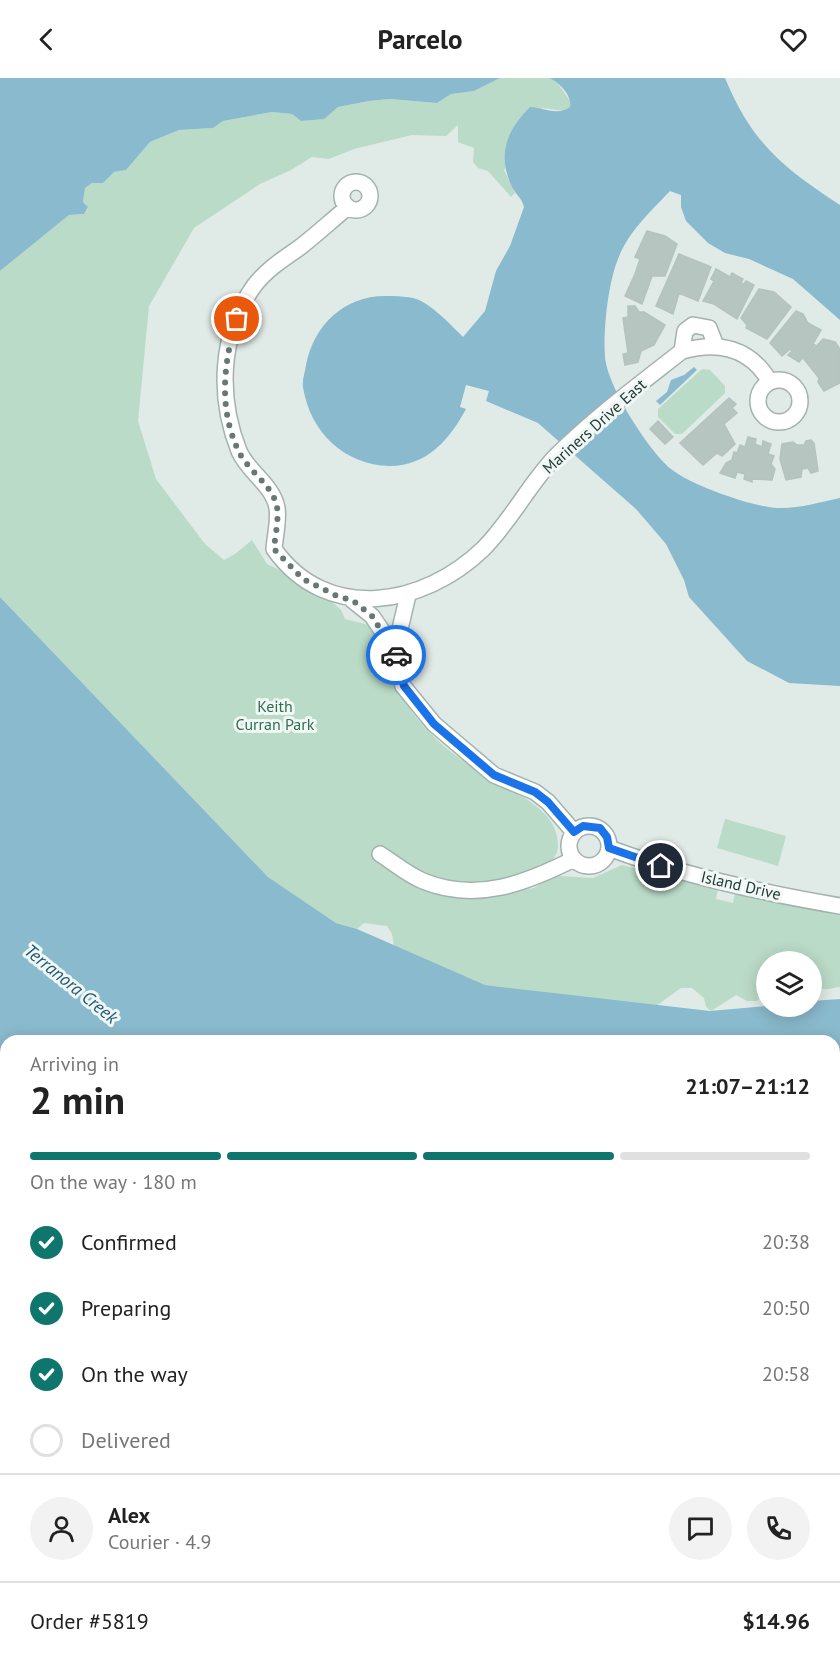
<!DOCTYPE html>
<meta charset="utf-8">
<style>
body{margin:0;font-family:"PT Sans",sans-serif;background:#f2f2f2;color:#222;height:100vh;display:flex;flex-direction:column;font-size:22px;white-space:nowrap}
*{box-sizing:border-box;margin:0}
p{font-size:20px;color:#767676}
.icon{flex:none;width:33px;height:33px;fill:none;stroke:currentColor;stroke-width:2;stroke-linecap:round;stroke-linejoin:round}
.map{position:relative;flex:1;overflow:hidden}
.side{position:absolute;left:0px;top:957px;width:840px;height:636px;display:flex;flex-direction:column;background:#fff;border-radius:18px 18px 0 0;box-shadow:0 3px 15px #0003}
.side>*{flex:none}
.buttons{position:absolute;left:756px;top:873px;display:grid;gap:12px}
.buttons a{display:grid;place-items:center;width:66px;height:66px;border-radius:50%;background:#fff;box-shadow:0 3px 15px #0003;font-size:30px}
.pin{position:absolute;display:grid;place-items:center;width:51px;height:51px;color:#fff;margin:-26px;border:3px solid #fff;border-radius:50%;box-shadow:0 2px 6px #0007}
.courier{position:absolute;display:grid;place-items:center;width:60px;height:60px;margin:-30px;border:4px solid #1a73e8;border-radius:50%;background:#fff;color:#222;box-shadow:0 2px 8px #0007}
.overview em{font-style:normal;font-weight:700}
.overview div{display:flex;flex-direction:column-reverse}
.overview{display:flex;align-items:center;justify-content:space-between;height:102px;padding:0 30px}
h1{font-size:39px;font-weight:700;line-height:45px}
.bar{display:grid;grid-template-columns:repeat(4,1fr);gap:9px 6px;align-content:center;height:72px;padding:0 30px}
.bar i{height:8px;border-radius:4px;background:#e0e0e0}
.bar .current{background:#0f766e}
.bar p{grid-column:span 4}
.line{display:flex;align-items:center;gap:15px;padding:0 30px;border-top:2px solid #e0e0e0}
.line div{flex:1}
.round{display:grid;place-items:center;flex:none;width:63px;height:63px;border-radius:32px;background:#f2f2f2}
ol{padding:0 30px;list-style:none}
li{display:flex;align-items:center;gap:18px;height:66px}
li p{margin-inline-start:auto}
li .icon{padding:6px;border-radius:50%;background:#0f766e;color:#fff;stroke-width:4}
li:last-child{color:#767676}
li i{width:33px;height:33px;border:3px solid #e0e0e0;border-radius:50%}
header{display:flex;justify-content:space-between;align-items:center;height:78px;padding:0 30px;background:#fff;font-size:27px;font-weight:700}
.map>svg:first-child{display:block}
.green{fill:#badbc7}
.water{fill:#8abacd}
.building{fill:#b6c5c0;stroke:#b3c3bf;stroke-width:1.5}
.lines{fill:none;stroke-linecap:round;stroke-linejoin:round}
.street-casing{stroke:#a3b2ae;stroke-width:18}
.secondary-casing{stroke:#a0b5b0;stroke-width:21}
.street{stroke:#fff;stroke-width:15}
.secondary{stroke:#fff;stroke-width:18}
.done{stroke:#647874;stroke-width:6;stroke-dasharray:0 10.8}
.route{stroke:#1a73e8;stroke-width:8}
.labels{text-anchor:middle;stroke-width:6;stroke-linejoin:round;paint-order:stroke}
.street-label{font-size:16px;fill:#223a36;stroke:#f0f7f5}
.park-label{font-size:16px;fill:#2e6f50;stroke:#f0f7f5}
.water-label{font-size:18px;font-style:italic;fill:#1f5973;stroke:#f0f7f5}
</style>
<header><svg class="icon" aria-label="back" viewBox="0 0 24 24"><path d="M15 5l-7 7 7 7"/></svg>Parcelo<svg class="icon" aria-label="heart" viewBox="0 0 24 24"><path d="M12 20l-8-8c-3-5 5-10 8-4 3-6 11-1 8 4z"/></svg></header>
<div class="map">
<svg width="840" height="1593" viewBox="0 0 840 1593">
<rect width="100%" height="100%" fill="#e0eae7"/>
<path class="green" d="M500,0h49l7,3 15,21 -1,5 -5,4 -23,-3 -38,62 11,23 -4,4 -23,-26 -10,-3 -5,-6 1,-14 -16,-6v-17l-12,11 -34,-1 -58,14 -25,10 -17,-2 -21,13 -31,14 -66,44 -45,78 -11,115 18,58 49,65 19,16 11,-6 17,-14 15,24 46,22 28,24 4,9 20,5 16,8c9,18 9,39 17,57 11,25 39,53 61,69 11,7 22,17 34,23 25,13 66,30 65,65 0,18 -27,32 -38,44l14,-2 14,-9 11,-3 34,2 29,-13 96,24 -2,10 17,4 2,-10 105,19v75c-6,0 -9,3 -15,2 -13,0 -13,-19 -13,-27h-46v28l-9,11h-10l-11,-6 -25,16 -5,-4 -2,-9 -12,-10h-11l-25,18 -171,-21 -82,-34 -9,-6 -2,-11 -5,-8 -23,-3 -7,6 -21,-6 -68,-46 -268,-280v-326l69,-56 15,-1 4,-6 -5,-6 2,-14 7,-5h11l11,-11 12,-2 24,-28 29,-12 34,-2 10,-7 49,-9 20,2 9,7 22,-2 15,-12 31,-6 21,-2 47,4 14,-9 23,-3z
M702,291l8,1 15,16v7l-43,41h-7l-17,-17v-8z
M725,741l61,17 -8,30 -61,-18z
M324,1587h65l2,6h-65z"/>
<path class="water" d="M0,0h500l-26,13 -23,3 -14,9 -47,-4 -21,2 -31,6 -14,12 -23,2 -9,-7 -20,-2 -49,9 -10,7 -34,2 -29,12 -24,28 -12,2 -11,11h-11l-7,5 -2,14 5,5 -4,7 -15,1 -69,56z
M549,0h176c27,65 57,89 115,127v115l-47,-41 -44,-20 -24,-6 -17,-10 -22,-22 -5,-14v-12l-11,-4c-19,20 -42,41 -52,68 -10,24 -15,72 -13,98 2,29 44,94 66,112 19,16 82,38 106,39 20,1 44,-6 63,-10v188l-51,-3 -42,-22 -58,-64 -5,-17 -18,-36 -30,-35 -98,-86 -52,-22 3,-10 -23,-6 -6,22 6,2c-16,30 -39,57 -76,57 -46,-1 -80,-34 -87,-79 -1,-7 2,-15 3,-22 8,-40 38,-69 79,-69 10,0 27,0 36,5 16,9 29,23 42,36l22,-26 11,-40 14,-25 14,-39c-2,-9 -8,-12 -12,-20 -15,-32 -6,-56 18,-80 14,1 28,9 40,0 2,-12 -11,-25 -21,-29z
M694,289l3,3 -37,35 -4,-4 11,-9 4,-12 13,-5z
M0,519l268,280 68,46 21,6 128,56 225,26 56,-5h46v-5l28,-2v436l-6,1v-395h-828v174l-6,-5z
M834,1470l6,11v112h-449l-2,-6h445z"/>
<path class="building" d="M647,153l18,5 12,8 -12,32h-13l-10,28 -17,-8 10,-22 5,-15 -5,-2z
M679,176l32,13 -13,34 -19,-8 -6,21 -17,-8z
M716,191l14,8 2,-4 11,6 -2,4 3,1 2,-3 8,4 -17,34 -23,-15 -11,-3 11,-20 -3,-2z
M759,211l15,3 17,15 -24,32 -21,-11 1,-3 -6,-7z
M628,228h7l4,6h5l21,13 -11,20 -13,6 -3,11 -13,3 -2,-11 5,-1 -5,-35 5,-1z
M796,233l7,3 5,9 13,7 -8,14 2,1 -16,17 -11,-7 4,-4 -2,-2 -8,7 -12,-13z
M823,261l12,3 5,7v34l-16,8 -6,-9 1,-4 -15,-19z
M729,320l7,6 -4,4 5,5 -13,11 11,20 -13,12 -5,-3 -14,12 -23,-22z
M658,343l15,16 -8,7 -15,-15z
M748,359l8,2 -1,5 7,3 1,-6 8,3 -3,10 6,2 -3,8 4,5 -3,11 -20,-1v3l-8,-3 1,-5 -8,-2 -2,6 -15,-5 6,-10 6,-3 2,-8 3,1 3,-8 5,2z
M811,362l3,3 4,28 -7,2 -3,-5 -6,1 -1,8 -15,3 -6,-21 2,-15 11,-2 4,3h7l2,-4z
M0,1335l6,4v73l-6,-4z
M146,1587h24l5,6h-23z
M186,1587h27l-7,6h-26z
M227,1587h22l3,6h-27z"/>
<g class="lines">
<defs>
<path id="street" d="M342 118a14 14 0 1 1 28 0a14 14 0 1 1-28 0Z
M348,129c-16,13 -32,28 -49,41 -16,11 -33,22 -45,38 -35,49 -36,112 -15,165 9,21 34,34 38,57 2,12 -2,28 -3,41 53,75 150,57 209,0 28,-28 46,-65 73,-93 38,-38 84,-72 126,-105 36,-10 68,-4 88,31
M682,273l3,-20 8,-6 16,3 7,18
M758 323a21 21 0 1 1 42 0a21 21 0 1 1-42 0Z
M408,517l-13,55 8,36 31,38 60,51 41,17 13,10 26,30
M352,522l20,16 23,34
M569 768a20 20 0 1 1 40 0a20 20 0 1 1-40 0Z
M609,770c74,28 154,45 231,58
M380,776c14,9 28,21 43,27 54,22 103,2 151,-22"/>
<path id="secondary" d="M0,1215l6,7
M0,1251l6,7
M0,1520l6,-9
M282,1587l2,6
M308,1587l2,6"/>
</defs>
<use href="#street" class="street-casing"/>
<use href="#secondary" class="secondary-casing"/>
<use href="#street" class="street"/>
<use href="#secondary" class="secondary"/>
</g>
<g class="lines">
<path class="done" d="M237,241c-14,44 -19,92 3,135 10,18 33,32 37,53 2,13 -2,29 -3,42l29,30 36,18 13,3 20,16 24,39"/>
<path class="route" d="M396,577l8,31 30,38 60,51 41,17 13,10 26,30 9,-6 17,2 7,9 2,11 52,18"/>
</g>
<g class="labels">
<g class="street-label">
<text transform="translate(594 348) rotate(-42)" y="6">Mariners Drive East</text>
<text transform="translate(741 807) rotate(13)" y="6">Island Drive</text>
</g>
<g class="park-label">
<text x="275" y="634">Keith<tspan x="275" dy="18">Curran Park</tspan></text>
</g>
<g class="water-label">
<text transform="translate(71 906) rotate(39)" y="6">Terranora Creek</text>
</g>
</g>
</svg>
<div class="buttons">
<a><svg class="icon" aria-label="layers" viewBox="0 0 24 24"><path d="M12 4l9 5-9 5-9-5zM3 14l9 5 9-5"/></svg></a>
</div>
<div class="pin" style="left:237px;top:241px;background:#ea580c"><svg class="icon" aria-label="bag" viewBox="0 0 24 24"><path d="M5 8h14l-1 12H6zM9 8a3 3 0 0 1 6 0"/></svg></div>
<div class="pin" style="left:661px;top:788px;background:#1f2937"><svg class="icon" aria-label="home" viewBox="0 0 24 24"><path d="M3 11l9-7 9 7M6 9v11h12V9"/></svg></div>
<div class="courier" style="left:396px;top:577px"><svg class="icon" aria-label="car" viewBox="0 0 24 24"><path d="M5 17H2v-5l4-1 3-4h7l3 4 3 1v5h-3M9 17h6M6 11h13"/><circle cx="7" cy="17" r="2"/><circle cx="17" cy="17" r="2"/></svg></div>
<section class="side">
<div class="overview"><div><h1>2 min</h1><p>Arriving in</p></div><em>21:07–21:12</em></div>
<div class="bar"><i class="current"></i><i class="current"></i><i class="current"></i><i></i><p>On the way · 180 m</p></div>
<ol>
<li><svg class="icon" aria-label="check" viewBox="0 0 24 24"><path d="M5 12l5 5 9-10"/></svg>Confirmed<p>20:38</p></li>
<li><svg class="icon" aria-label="check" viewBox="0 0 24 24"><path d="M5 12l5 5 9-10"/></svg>Preparing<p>20:50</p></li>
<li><svg class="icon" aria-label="check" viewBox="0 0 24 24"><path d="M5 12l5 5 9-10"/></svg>On the way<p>20:58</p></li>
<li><i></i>Delivered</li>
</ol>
<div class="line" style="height:108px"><a class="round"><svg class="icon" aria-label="person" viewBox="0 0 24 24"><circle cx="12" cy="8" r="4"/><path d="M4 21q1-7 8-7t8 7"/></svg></a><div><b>Alex</b><p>Courier · 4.9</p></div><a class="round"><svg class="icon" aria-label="chat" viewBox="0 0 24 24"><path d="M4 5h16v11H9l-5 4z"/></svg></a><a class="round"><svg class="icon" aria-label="phone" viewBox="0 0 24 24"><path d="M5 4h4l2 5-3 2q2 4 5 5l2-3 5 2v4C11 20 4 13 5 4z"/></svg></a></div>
<div class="line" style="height:78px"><div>Order #5819</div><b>$14.96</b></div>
</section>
</div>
